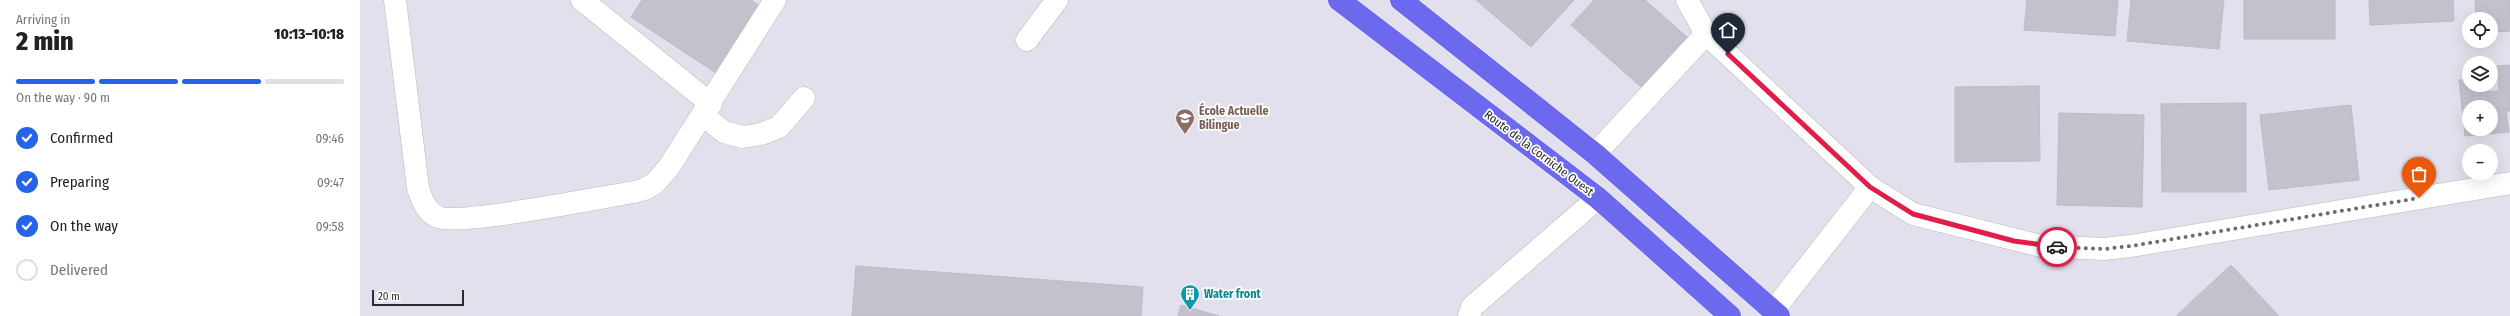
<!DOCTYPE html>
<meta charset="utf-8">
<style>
body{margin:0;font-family:"Fira Sans Condensed",sans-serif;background:#f6f6f6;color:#222;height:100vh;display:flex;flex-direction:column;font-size:15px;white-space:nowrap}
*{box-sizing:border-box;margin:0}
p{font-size:13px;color:#767676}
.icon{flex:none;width:22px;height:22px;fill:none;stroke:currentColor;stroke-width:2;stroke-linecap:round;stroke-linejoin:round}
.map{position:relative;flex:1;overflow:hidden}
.side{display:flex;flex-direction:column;background:#fff;width:360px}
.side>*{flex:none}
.tools{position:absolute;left:2102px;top:12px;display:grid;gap:8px}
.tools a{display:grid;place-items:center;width:36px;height:36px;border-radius:50%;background:#fff;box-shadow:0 4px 16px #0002;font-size:20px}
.scale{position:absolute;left:12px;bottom:10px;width:92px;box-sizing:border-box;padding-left:4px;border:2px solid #2c2c2c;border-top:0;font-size:11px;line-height:14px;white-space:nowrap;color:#2c2c2c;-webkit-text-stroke:3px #fff;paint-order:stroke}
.pin{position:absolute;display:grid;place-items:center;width:34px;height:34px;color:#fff;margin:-41px -17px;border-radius:50% 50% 50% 0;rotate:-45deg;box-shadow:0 0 4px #0007}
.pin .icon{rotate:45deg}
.courier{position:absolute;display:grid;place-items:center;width:40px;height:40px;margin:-20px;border:3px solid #e11d48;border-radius:50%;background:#fff;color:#222;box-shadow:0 1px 5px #0007}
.head em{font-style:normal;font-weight:800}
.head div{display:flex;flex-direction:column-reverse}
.head{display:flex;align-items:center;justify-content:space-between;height:68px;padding:0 16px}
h1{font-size:26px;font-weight:800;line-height:30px}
.bar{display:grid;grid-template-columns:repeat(4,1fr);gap:6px 4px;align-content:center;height:48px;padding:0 16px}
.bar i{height:5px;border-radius:3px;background:#e0e0e0}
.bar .current{background:#2563eb}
.bar p{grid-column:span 4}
ol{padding:0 16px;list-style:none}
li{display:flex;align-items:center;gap:12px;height:44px}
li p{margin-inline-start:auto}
li .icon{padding:4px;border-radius:50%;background:#2563eb;color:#fff;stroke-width:4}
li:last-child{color:#767676}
li i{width:22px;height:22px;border:2px solid #e0e0e0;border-radius:50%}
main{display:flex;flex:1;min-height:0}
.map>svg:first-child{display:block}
.building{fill:#c4c1cc;stroke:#bdbac8;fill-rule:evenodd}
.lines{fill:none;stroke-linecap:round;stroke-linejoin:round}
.minor-casing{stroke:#b7bbb1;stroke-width:23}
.highway-casing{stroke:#fff;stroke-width:23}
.minor{stroke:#fff;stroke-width:22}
.highway{stroke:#6d69ef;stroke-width:22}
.done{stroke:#6c6b6f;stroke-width:4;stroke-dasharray:0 7.2}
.route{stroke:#e11d48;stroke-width:5}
.labels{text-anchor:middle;stroke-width:3.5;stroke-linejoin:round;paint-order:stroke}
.education-label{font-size:12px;font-weight:bold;fill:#785e54;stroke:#fff;text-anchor:start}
.street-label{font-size:12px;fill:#2c2c2c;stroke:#fff}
.culture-label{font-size:12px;font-weight:bold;fill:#0d838f;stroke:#fff;text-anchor:start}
</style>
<main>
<section class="side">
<div class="head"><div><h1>2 min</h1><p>Arriving in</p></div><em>10:13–10:18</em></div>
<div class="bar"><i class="current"></i><i class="current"></i><i class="current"></i><i></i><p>On the way · 90 m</p></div>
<ol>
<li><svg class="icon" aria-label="check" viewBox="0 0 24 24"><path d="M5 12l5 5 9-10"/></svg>Confirmed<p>09:46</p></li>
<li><svg class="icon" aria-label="check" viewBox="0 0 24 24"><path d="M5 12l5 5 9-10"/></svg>Preparing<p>09:47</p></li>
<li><svg class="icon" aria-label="check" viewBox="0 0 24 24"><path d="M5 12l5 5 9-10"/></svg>On the way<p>09:58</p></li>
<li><i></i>Delivered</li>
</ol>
</section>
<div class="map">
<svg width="2150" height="316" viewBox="0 0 2150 316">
<rect width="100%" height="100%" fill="#e2e0ec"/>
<path class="building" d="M282,0h109l9,6 -44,67 -85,-56z
M1116,0h98l-43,47z
M1234,0h51l42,37 -46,50 -70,-62z
M1667,0h91l-3,36 -91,-6z
M1771,0h93l-5,49 -92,-8z
M1884,0h91v39h-91z
M2009,0h84l1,21 -84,4z
M2115,0h35v31l-19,1v-13h-15z
M2150,65v46h-4l3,21 -44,4 -6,-56 10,-1v6h13v7l17,-1 -2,-25zM2109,107h22v22h-22z
M1679,86l1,75 -85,1v-75z
M1886,103v89h-84l-1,-88z
M1991,105l8,75 -90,10 -9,-75z
M1699,113l85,2 -2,92 -85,-2z
M1871,265l48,51h-102v-1z
M496,266l287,21 -2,29h-289z
M821,305l38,11h-41z"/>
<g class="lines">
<defs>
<path id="minor" d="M35,0l23,188c4,12 8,24 20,29 20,9 165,-20 196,-25l11,-3 10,-6 14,-16 106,-167
M222,0l129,104
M1327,0l19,34 164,153 43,27 128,32 63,3 27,-3 379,-63
M667,40l30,-40
M343,115l21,17 19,5 18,-3 18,-7 25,-29
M1235,154l111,-120
M1413,311l97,-124
M1109,316l3,-9 126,-109"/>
<path id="highway" d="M979,0l259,198 132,118
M1041,0l194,154 184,162"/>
</defs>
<use href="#minor" class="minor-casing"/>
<use href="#highway" class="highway-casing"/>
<use href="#minor" class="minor"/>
<use href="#highway" class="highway"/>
</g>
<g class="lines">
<path class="done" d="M1697,247l47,2 27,-3 288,-48"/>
<path class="route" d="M1368,54l142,133 43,27 101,27 43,6"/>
</g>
<defs>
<symbol id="school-pin" viewBox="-11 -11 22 30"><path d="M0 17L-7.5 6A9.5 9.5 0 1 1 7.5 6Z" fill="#8d6e63" stroke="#fff"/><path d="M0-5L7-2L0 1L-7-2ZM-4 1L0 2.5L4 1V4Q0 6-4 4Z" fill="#fff"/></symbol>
<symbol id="building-pin" viewBox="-11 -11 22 30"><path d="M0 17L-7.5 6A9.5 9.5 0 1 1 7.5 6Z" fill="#0f9aa8" stroke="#fff"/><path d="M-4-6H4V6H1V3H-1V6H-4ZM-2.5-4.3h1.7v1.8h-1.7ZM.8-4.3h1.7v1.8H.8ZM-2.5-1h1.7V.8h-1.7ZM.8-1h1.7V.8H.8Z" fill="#fff"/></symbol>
</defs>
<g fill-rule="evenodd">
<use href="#school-pin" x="814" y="107" width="22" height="30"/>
<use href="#building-pin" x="819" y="283" width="22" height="30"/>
</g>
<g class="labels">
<g class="education-label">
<text x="839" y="115">École Actuelle<tspan x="839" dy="14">Bilingue</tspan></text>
</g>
<g class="street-label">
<text transform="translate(1179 153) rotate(37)" y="4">Route de la Corniche Ouest</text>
</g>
<g class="culture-label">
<text x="844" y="298">Water front</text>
</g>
</g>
</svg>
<div class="tools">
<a><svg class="icon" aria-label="locate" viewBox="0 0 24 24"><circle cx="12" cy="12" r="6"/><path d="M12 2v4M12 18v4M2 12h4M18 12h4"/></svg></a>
<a><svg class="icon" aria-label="layers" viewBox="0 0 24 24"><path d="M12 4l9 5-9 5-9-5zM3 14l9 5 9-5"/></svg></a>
<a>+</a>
<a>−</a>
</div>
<div class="scale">20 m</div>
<div class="pin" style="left:2059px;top:198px;background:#ea580c"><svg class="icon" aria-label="bag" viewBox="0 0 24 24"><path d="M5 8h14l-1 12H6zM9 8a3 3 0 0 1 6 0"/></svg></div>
<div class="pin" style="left:1368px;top:54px;background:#1f2937"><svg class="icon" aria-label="home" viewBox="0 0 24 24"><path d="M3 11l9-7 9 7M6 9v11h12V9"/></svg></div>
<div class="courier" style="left:1697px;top:247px"><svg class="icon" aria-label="car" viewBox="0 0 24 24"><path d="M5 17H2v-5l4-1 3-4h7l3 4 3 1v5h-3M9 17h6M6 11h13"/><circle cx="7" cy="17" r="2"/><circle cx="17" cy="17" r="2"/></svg></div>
</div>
</main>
